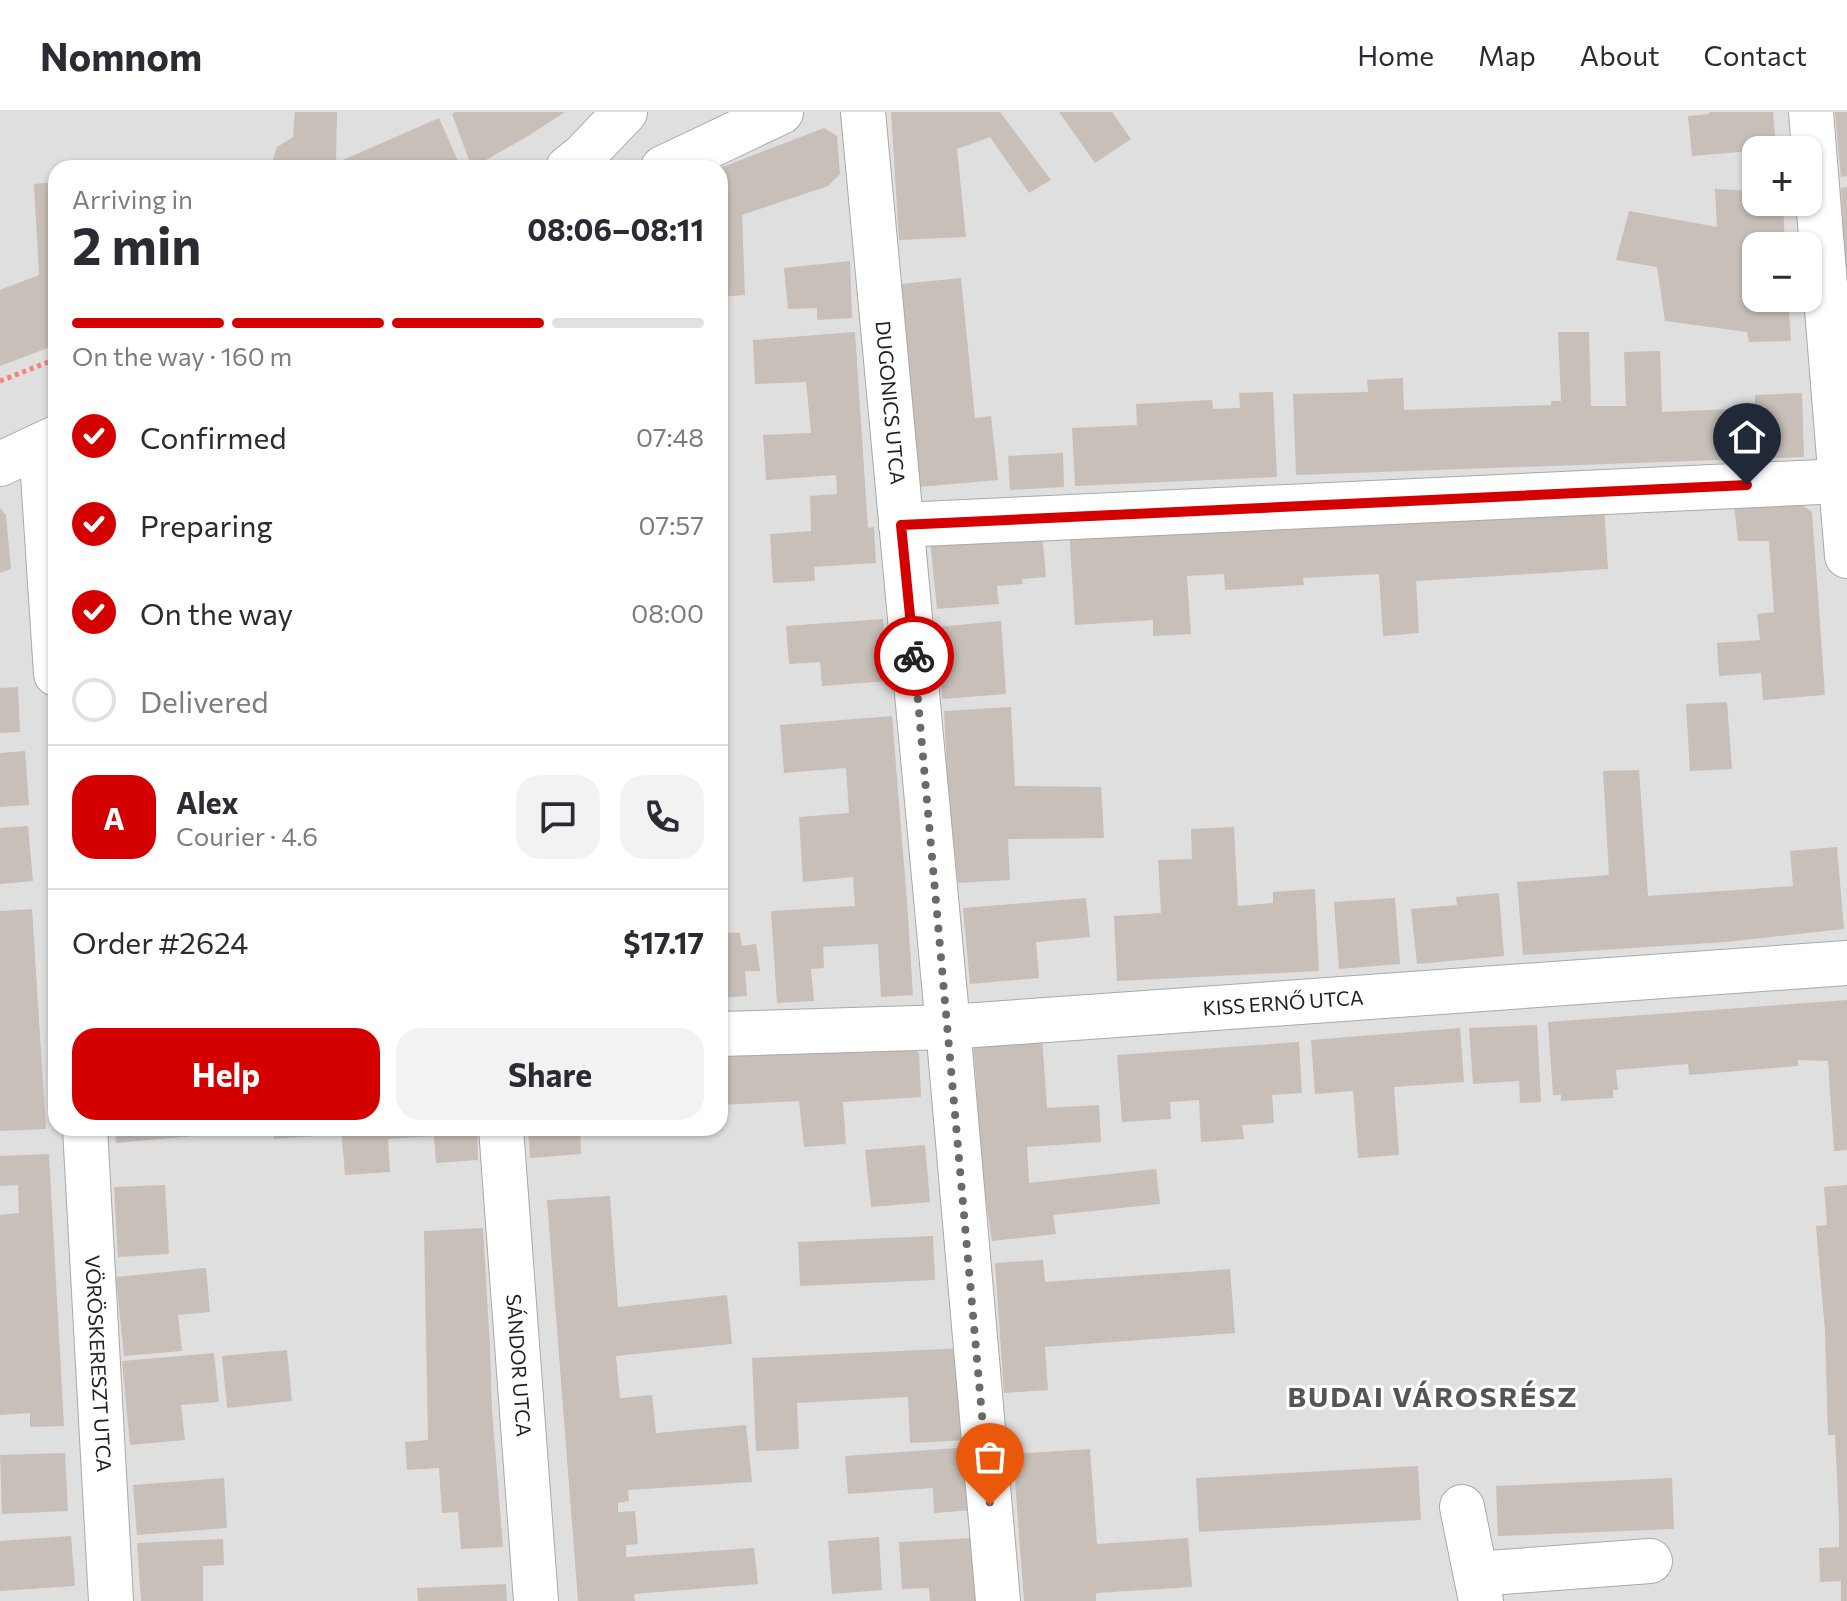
<!DOCTYPE html>
<meta charset="utf-8">
<style>
body{margin:0;font-family:Commissioner,sans-serif;background:#f2f2f3;color:#2b2b33;height:100vh;display:flex;flex-direction:column;font-size:30px;white-space:nowrap}
*{box-sizing:border-box;margin:0}
p{font-size:26px;color:#7c7c81}
.icon{flex:none;width:44px;height:44px;fill:none;stroke:currentColor;stroke-width:2;stroke-linecap:round;stroke-linejoin:round}
.map{position:relative;flex:1;overflow:hidden}
.sheet{position:absolute;left:48px;top:48px;width:680px;height:976px;display:flex;flex-direction:column;background:#fff;border-radius:24px;box-shadow:0 2px 6px #0004}
.sheet>*{flex:none}
.tools{position:absolute;left:1742px;top:24px;display:grid;gap:16px}
.tools a{display:grid;place-items:center;width:80px;height:80px;border-radius:16px;background:#fff;box-shadow:0 2px 6px #0004;font-size:40px}
.pin{position:absolute;display:grid;place-items:center;width:68px;height:68px;color:#fff;margin:-82px -34px;border-radius:50% 50% 50% 0;rotate:-45deg;box-shadow:0 0 8px #0007}
.pin .icon{rotate:45deg}
.courier{position:absolute;display:grid;place-items:center;width:80px;height:80px;margin:-40px;border:6px solid #d40000;border-radius:50%;background:#fff;color:#222;box-shadow:0 2px 10px #0007}
.headline em{font-style:normal;font-weight:700}
.headline div{display:flex;flex-direction:column-reverse}
.headline{display:flex;align-items:center;justify-content:space-between;height:136px;padding:0 24px}
h1{font-size:52px;font-weight:700;line-height:60px}
.bar{display:grid;grid-template-columns:repeat(4,1fr);gap:12px 8px;align-content:center;height:96px;padding:0 24px}
.bar i{height:10px;border-radius:6px;background:#e1e1e2}
.bar .current{background:#d40000}
.bar p{grid-column:span 4}
.line{display:flex;align-items:center;gap:20px;padding:0 24px;border-top:2px solid #e1e1e2}
.line div{flex:1}
.round{display:grid;place-items:center;flex:none;width:84px;height:84px;border-radius:24px;background:#f2f2f3}
ol{padding:0 24px;list-style:none}
li{display:flex;align-items:center;gap:24px;height:88px}
li p{margin-inline-start:auto}
li .icon{padding:8px;border-radius:50%;background:#d40000;color:#fff;stroke-width:4}
li:last-child{color:#7c7c81}
li i{width:44px;height:44px;border:4px solid #e1e1e2;border-radius:50%}
.primary-button{display:flex;gap:16px;margin-top:auto;padding:16px 24px}
.primary-button a{flex:1;height:92px;border-radius:24px;background:#d40000;color:#fff;font-size:32px;font-weight:700;line-height:92px;text-align:center}
.primary-button a+a{background:#f2f2f3;color:#2b2b33}
header{display:flex;align-items:center;gap:48px;box-sizing:border-box;height:112px;padding:0 40px;background:#fff;border-bottom:2px solid #e1e1e2}
header strong{font-size:38px}
nav{display:flex;gap:44px;margin-inline-start:auto;font-size:28px}
.map>svg:first-child{display:block}
.residential{fill:#e0dfdf;fill-rule:evenodd}
.building{fill:#c7bfb8}
.lines{fill:none;stroke-linecap:round;stroke-linejoin:round}
.minor-casing{stroke:#a9a9a9;stroke-width:46}
.path{stroke:#fa8072;stroke-width:5;stroke-dasharray:4 4;stroke-linecap:butt}
.minor{stroke:#fff;stroke-width:44}
.done{stroke:#6b6a68;stroke-width:8;stroke-dasharray:0 14.4}
.route{stroke:#d40000;stroke-width:10}
.labels{text-anchor:middle;stroke-width:6;stroke-linejoin:round;paint-order:stroke}
.street-label{font-size:20px;fill:#222;stroke:#fff}
.district-label{font-size:28px;font-weight:bold;letter-spacing:2px;fill:#555;stroke:#fff}
</style>
<header>
<strong>Nomnom</strong>
<nav><a>Home</a><a>Map</a><a>About</a><a>Contact</a></nav>
</header>
<div class="map">
<svg width="1847" height="1489" viewBox="0 0 1847 1489">
<rect width="100%" height="100%" fill="#f2efe9"/>
<path class="residential" d="M0,0h1847v1489h-1847zM1756,38h52v52h-52zM56,56h664v960h-664zM1756,134h52v52h-52z"/>
<path class="building" d="M295,0h42l-1,51 103,-45 22,50h-191l7,-21 16,-10z
M455,0h110l-37,24 -56,32 -20,-54z
M891,0h109l51,68 -22,13 -39,-56 -33,12 9,88 -67,3z
M1059,0h53l19,27 -36,24z
M1709,0h64l3,37 -84,7 -4,-40 21,-2z
M1835,0h12v64l-6,1z
M824,16l13,8 3,38 -12,12 -86,29 3,80 -25,2v-129z
M56,70v163l-56,21v-76l39,-15 -5,-91z
M1847,75v79h-2l-4,-78z
M1715,77l41,2v11h27l2,44h-29v52h32l3,43 -42,1 -2,-10 -82,-11 -8,-54 -41,-7 13,-49 88,16z
M850,149l2,57 -35,2v-12l-29,1 -4,-41z
M961,166l14,140 16,-2 7,64 -79,7 -18,-203z
M855,220l13,196 6,-1 2,36 -62,4 1,14 -42,2 -3,-49 41,-3 -1,-35 27,-2 -1,-19 -70,5 -3,-45 48,-2 -5,-51 -51,2 -2,-44z
M1558,220h31l2,74h35l-2,-54 36,-1 2,61 93,-4v-13l47,-2 2,64 -508,18 -3,-81 75,-2 -1,-12 36,-2 1,32 147,-5v-4h10z
M1273,280l4,85 -202,9 -3,-58 65,-3 -1,-21 76,-4 1,9 27,-1 -1,-15z
M1063,341l1,34 -54,3 -2,-34z
M1799,391l13,9 13,183 -62,5 -2,-27 -42,3 -2,-33 43,-3 -3,-26 17,-2 -5,-71h-31l-4,-36z
M1604,393l4,64 -192,12 3,52 -36,3 -4,-62 -76,4 1,7 -79,5 -1,-16 -37,2 4,58 -38,2v-16l-78,5 -6,-97z
M0,396l6,7 5,54 -11,4z
M1042,418l4,47 -24,2 1,5 -26,2 2,18 -62,5 -7,-69z
M883,507l5,62 -66,5 -2,-24 -31,2 -3,-38z
M1001,509l5,73 -64,5 -5,-72z
M18,575l2,45 -20,1v-45z
M1727,590l5,67 -42,2 -4,-67z
M1011,595l4,79 86,1 3,51 -96,1 2,41 -52,3 -10,-93 -4,-79z
M892,604l15,186 6,93 -32,2 -3,-53 -38,2 -17,1 1,21 -13,1 3,32 -37,2 -6,-92 84,-5 -2,-29 -50,5 -4,-65 50,-4 -3,-45 -62,5 -4,-48z
M25,639l4,54 -29,2v-54z
M1639,658l9,126 145,-10 -3,-35 47,-4 7,82 -118,13 -203,13 -6,-73 92,-7 -6,-104z
M28,714l5,55 -33,3v-56z
M1234,715l4,79 35,-3v-11l42,-3 4,82 -202,10 -3,-65 47,-3 -3,-53 34,-1 -1,-30z
M1499,781l5,63 -87,8 -6,-55 46,-4 -1,-8z
M1086,786l4,39 -54,5 3,36 -69,6 -7,-76z
M1395,786l5,66 -61,5 -5,-67z
M32,797l14,220 -46,2v-220z
M720,820l20,1 2,13 14,-2 4,27h-15l2,25 -27,2z
M1847,888v150l-13,1 -6,-90 -30,-1v6l-109,9 -1,-11 -72,6 2,20h-5v8l-52,3v-6h-8l-5,-73z
M1537,913l4,77 -21,1 -1,-22 -46,3 -4,-56z
M1460,916l4,54 -70,5 5,68 -41,3 -5,-67 -38,3 -4,-54z
M1042,925l5,71 52,-3 2,37 -74,5 2,36 127,-14 4,35 -107,11 3,19 -64,7 -8,-54 -11,-146z
M1299,930l3,51 -30,2 2,28 -32,2 2,14 -43,3 -2,-42 -29,2 1,17 -49,3 -5,-67z
M907,932l12,9 2,44 -78,5 3,42 -42,3 -5,-46 -79,4v-50z
M115,1016h101l1,6 -101,9z
M273,1016h58l1,7 -58,4z
M341,1016h136l1,32 -42,3 -2,-27 -46,3 2,33 -45,3z
M528,1016h52l1,26 -51,4z
M925,1033l5,57 -59,5 -6,-57z
M49,1042l15,272 -34,1v-14l-30,2v-200l19,-2 -1,-28 -18,1v-30z
M165,1073l4,69 -51,3 -4,-70z
M1847,1073v416h-6v-20l-21,1 -1,-34 20,-1v-26l-4,-86h-7l-3,-104 -9,-105 11,-1 -3,-38z
M610,1084l8,111 109,-12 5,49 -116,12 4,42 32,-3 4,38 90,-8 6,57 -124,8 1,11 -11,2v9l17,-1 3,33 -12,1v12l128,-9 4,36 -124,10 1,7h-57l-31,-401z
M483,1116l7,120 2,62 11,137 -42,2 -3,-37 -16,1 -3,-45 -32,2 -2,-28 23,-2 -4,-209z
M933,1124l2,44 -135,6 -2,-44z
M1043,1148l2,22 185,-13 5,64 -190,14 3,43 -44,3 -9,-130z
M206,1156l4,44 -32,3 4,36 -58,5 -8,-79z
M964,1236l5,92 -59,3 -2,-46 -111,6 2,46 -43,2 -4,-93z
M287,1238l5,51 -65,7 -5,-52z
M214,1241l5,49 -38,3 4,35 -55,5 -8,-84z
M970,1335l5,63 -41,3 -1,-25 -85,6 -3,-38z
M1090,1337l7,95 91,-6 4,49 -96,6v8h-72l-11,-147z
M65,1341l3,58 -66,3 -2,-59z
M1418,1354l3,54 -222,12 -3,-54z
M224,1366l3,50 -90,7 -4,-50z
M1672,1366l2,51 -176,7 -2,-50z
M71,1424l4,50 -75,5v-50z
M879,1425l3,53 -50,4 -4,-53z
M973,1426l4,63h-47l-1,-13 -27,1 -3,-47z
M223,1427l1,26 -21,1v35h-62l-4,-58z
M506,1472l1,17h-89l-1,-13z"/>
<g class="lines">
<defs>
<g id="minor">
<path id="s1" d="M863,0l85,915 50,574"/>
<path d="M1811,0l36,444"/>
<path d="M568,56l16,-13 41,-43"/>
<path d="M663,56l118,-56"/>
<path d="M41,333l15,229"/>
<path d="M0,352l56,-26"/>
<path d="M901,413l940,-44"/>
<path id="s2" d="M720,922l228,-7 899,-64"/>
<path id="s3" d="M85,1016l26,473"/>
<path id="s4" d="M501,1016l35,473"/>
<path d="M1462,1395l19,94"/>
<path d="M1476,1462l174,-13"/>
</g>
</defs>
<use href="#minor" class="minor-casing"/>
<path class="path" d="M0,269l56,-22"/>
<use href="#minor" class="minor"/>
</g>
<g class="lines">
<path class="done" d="M914,544l76,849"/>
<path class="route" d="M914,544l-13,-131 846,-40"/>
</g>
<g class="labels">
<g class="street-label">
<text dy="7" stroke="none"><textPath href="#s1" startOffset="292">DUGONICS UTCA</textPath></text>
<text dy="7" stroke="none"><textPath href="#s2" startOffset="564">KISS ERNŐ UTCA</textPath></text>
<text dy="7" stroke="none"><textPath href="#s3" startOffset="236">VÖRÖSKERESZT UTCA</textPath></text>
<text dy="7" stroke="none"><textPath href="#s4" startOffset="238">SÁNDOR UTCA</textPath></text>
</g>
<g class="district-label">
<text x="1433" y="1295">BUDAI VÁROSRÉSZ</text>
</g>
</g>
</svg>
<div class="tools">
<a>+</a>
<a>−</a>
</div>
<div class="pin" style="left:990px;top:1393px;background:#ea580c"><svg class="icon" aria-label="bag" viewBox="0 0 24 24"><path d="M5 8h14l-1 12H6zM9 8a3 3 0 0 1 6 0"/></svg></div>
<div class="pin" style="left:1747px;top:373px;background:#1f2937"><svg class="icon" aria-label="home" viewBox="0 0 24 24"><path d="M3 11l9-7 9 7M6 9v11h12V9"/></svg></div>
<div class="courier" style="left:914px;top:544px"><svg class="icon" aria-label="bike" viewBox="0 0 24 24"><circle cx="6" cy="16" r="4"/><circle cx="18" cy="16" r="4"/><path d="M6 16l4-8h5l3 8M10 8l3 8H6M13 5h3"/></svg></div>
<section class="sheet">
<div class="headline"><div><h1>2 min</h1><p>Arriving in</p></div><em>08:06–08:11</em></div>
<div class="bar"><i class="current"></i><i class="current"></i><i class="current"></i><i></i><p>On the way · 160 m</p></div>
<ol>
<li><svg class="icon" aria-label="check" viewBox="0 0 24 24"><path d="M5 12l5 5 9-10"/></svg>Confirmed<p>07:48</p></li>
<li><svg class="icon" aria-label="check" viewBox="0 0 24 24"><path d="M5 12l5 5 9-10"/></svg>Preparing<p>07:57</p></li>
<li><svg class="icon" aria-label="check" viewBox="0 0 24 24"><path d="M5 12l5 5 9-10"/></svg>On the way<p>08:00</p></li>
<li><i></i>Delivered</li>
</ol>
<div class="line" style="height:144px"><b class="round" style="background:#d40000;color:#fff">A</b><div><b>Alex</b><p>Courier · 4.6</p></div><a class="round"><svg class="icon" aria-label="chat" viewBox="0 0 24 24"><path d="M4 5h16v11H9l-5 4z"/></svg></a><a class="round"><svg class="icon" aria-label="phone" viewBox="0 0 24 24"><path d="M5 4h4l2 5-3 2q2 4 5 5l2-3 5 2v4C11 20 4 13 5 4z"/></svg></a></div>
<div class="line" style="height:104px"><div>Order #2624</div><b>$17.17</b></div>
<div class="primary-button"><a>Help</a><a>Share</a></div>
</section>
</div>
